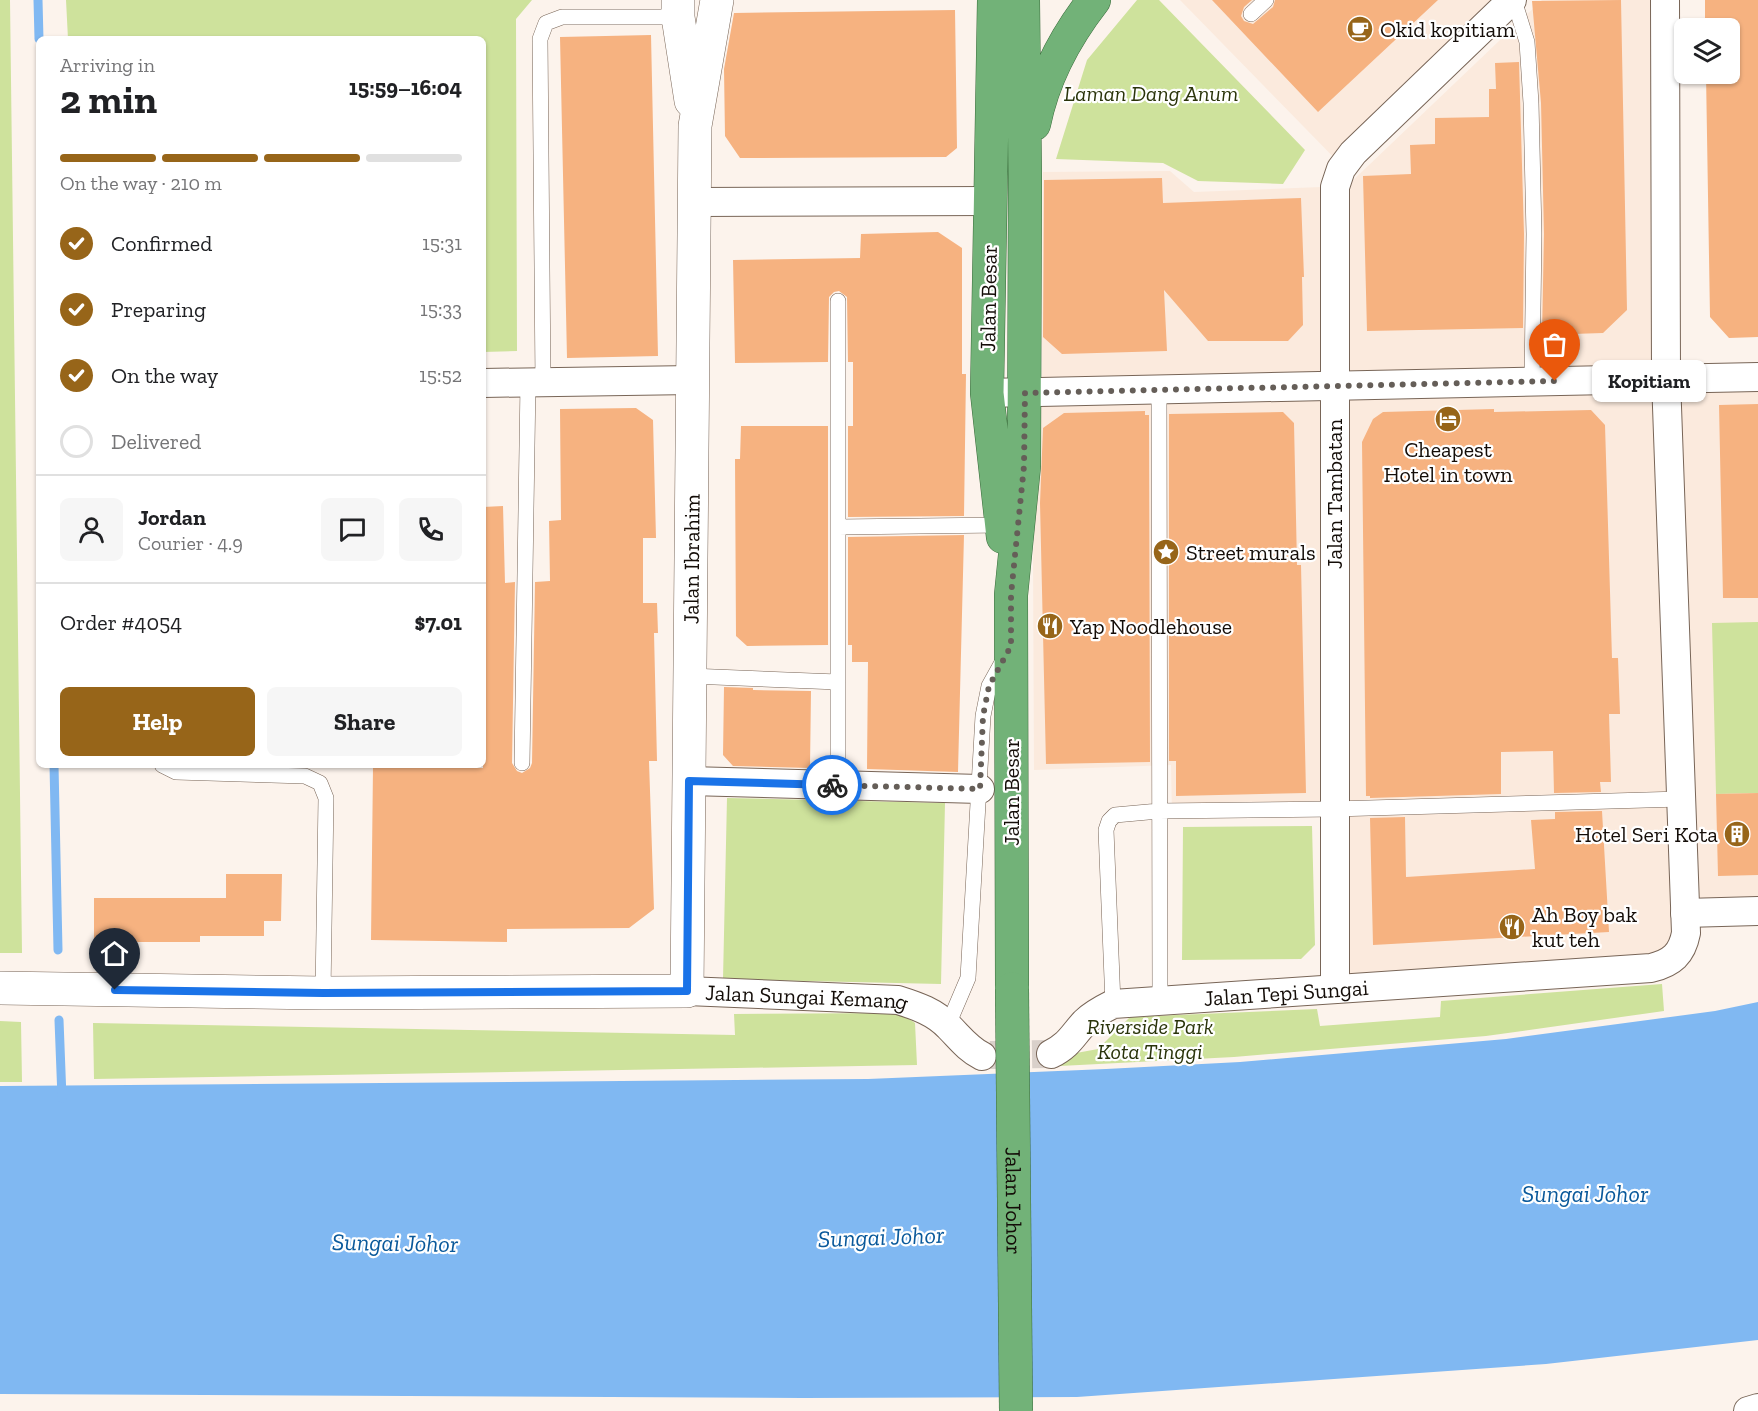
<!DOCTYPE html>
<meta charset="utf-8">
<style>
body{margin:0;font-family:"Zilla Slab",serif;background:#f6f6f6;color:#202124;height:100vh;display:flex;flex-direction:column;font-size:22px;white-space:nowrap}
*{box-sizing:border-box;margin:0}
p{font-size:20px;color:#757577}
.icon{flex:none;width:33px;height:33px;fill:none;stroke:currentColor;stroke-width:2;stroke-linecap:round;stroke-linejoin:round}
.map{position:relative;flex:1;overflow:hidden}
.side{position:absolute;left:36px;top:36px;width:450px;height:732px;display:flex;flex-direction:column;background:#fff;border-radius:9px;box-shadow:0 2px 4px #0004}
.side>*{flex:none}
.fabs{position:absolute;left:1674px;top:18px;display:grid;gap:12px}
.fabs a{display:grid;place-items:center;width:66px;height:66px;border-radius:9px;background:#fff;box-shadow:0 2px 4px #0004;font-size:30px}
.pin{position:absolute;display:grid;place-items:center;width:51px;height:51px;color:#fff;margin:-62px -26px;border-radius:50% 50% 50% 0;rotate:-45deg;box-shadow:0 0 6px #0007}
.pin .icon{rotate:45deg}
.courier{position:absolute;display:grid;place-items:center;width:60px;height:60px;margin:-30px;border:4px solid #1a73e8;border-radius:50%;background:#fff;color:#222;box-shadow:0 2px 8px #0007}
.bubble{position:absolute;height:42px;border-radius:9px;background:#fff;box-shadow:0 2px 4px #0004;font-size:20px;font-weight:800;line-height:42px;text-align:center}
.summary em{font-style:normal;font-weight:800}
.summary div{display:flex;flex-direction:column-reverse}
.summary{display:flex;align-items:center;justify-content:space-between;height:102px;padding:0 24px}
h1{font-size:39px;font-weight:800;line-height:45px}
.bar{display:grid;grid-template-columns:repeat(4,1fr);gap:9px 6px;align-content:center;height:72px;padding:0 24px}
.bar i{height:8px;border-radius:4px;background:#e0e0e0}
.bar .active{background:#976519}
.bar p{grid-column:span 4}
.line{display:flex;align-items:center;gap:15px;padding:0 24px;border-top:2px solid #e0e0e0}
.line div{flex:1}
.round{display:grid;place-items:center;flex:none;width:63px;height:63px;border-radius:9px;background:#f6f6f6}
ol{padding:0 24px;list-style:none}
li{display:flex;align-items:center;gap:18px;height:66px}
li p{margin-inline-start:auto}
li .icon{padding:6px;border-radius:50%;background:#976519;color:#fff;stroke-width:4}
li:last-child{color:#757577}
li i{width:33px;height:33px;border:3px solid #e0e0e0;border-radius:50%}
.cta{display:flex;gap:12px;margin-top:auto;padding:12px 24px}
.cta a{flex:1;height:69px;border-radius:9px;background:#976519;color:#fff;font-size:24px;font-weight:800;line-height:69px;text-align:center}
.cta a+a{background:#f6f6f6;color:#202124}
.map>svg:first-child{display:block}
.built{fill:#fbeadd}
.green{fill:#cee29c}
.water{fill:#80b8f2}
.lines{fill:none;stroke-linecap:round;stroke-linejoin:round}
.stream{stroke:#80b8f2;stroke-width:9}
.building{fill:#f6b280}
.minor-tunnel{stroke:#d9d0ca;stroke-width:28;stroke-dasharray:28 14;stroke-linecap:butt}
.service-casing{stroke:#786557;stroke-width:16}
.minor-casing{stroke:#786557;stroke-width:30}
.tertiary-casing{stroke:#786557;stroke-width:34}
.trunk-casing{stroke:#3a6b3b;stroke-width:34}
.service{stroke:#fff;stroke-width:15}
.minor{stroke:#fff;stroke-width:28}
.tertiary{stroke:#fff;stroke-width:33}
.trunk{stroke:#72b278;stroke-width:33}
.trunk-bridge-casing{stroke:#3a6b3b;stroke-width:34;stroke-linecap:butt}
.trunk-bridge{stroke:#72b278;stroke-width:33}
.done{stroke:#655e58;stroke-width:6;stroke-dasharray:0 10.8}
.route{stroke:#1a73e8;stroke-width:8}
.labels{text-anchor:middle;stroke-width:4.5;stroke-linejoin:round;paint-order:stroke}
.poi-label{font-size:22px;fill:#140d08;stroke:#fff;text-anchor:start}
.park-label{font-size:22px;font-style:italic;fill:#2a340a;stroke:#fff}
.street-label{font-size:22px;fill:#140d08;stroke:#fff}
.water-label{font-size:24px;font-style:italic;fill:#0a599b;stroke:#fff}
</style>
<div class="map">
<svg width="1758" height="1411" viewBox="0 0 1758 1411">
<rect width="100%" height="100%" fill="#fcf3ec"/>
<path class="built" d="M1180,0h347l-178,173z
M1542,0h115l19,366 82,-1v535l-84,2 1,38 -21,16 -308,18 -1,-159 -173,1 -1,-51 -137,5 -1,-213 9,-178 1,-207 127,-1 24,21 153,-6z"/>
<path class="green" d="M0,0h10l12,953h-22z
M66,0h466l-16,19 1,332 -34,1v-313h-415z
M1137,0h22l146,150 -22,34 -85,-3 -35,-18 -107,-4 31,-99z
M1758,622v171l-42,1 -4,-171z
M727,798l218,5 -4,181 -218,-5z
M1312,826l3,119 -14,14 -119,1 1,-133z
M1662,984l2,27 -178,25 -252,21 -174,9v-10l38,-7 32,-32 187,-8 3,17 120,-9 1,-16z
M901,1013l14,10 2,42 -823,14 -1,-56 642,12 -1,-21z
M0,1021l21,1 1,60h-22z"/>
<path class="water" d="M1758,1002v338l-212,24 -469,33 -274,1 -803,-4v-308l868,-7 238,-10 134,-7 266,-23 209,-28z"/>
<g class="lines">
<path class="stream" d="M38,0l1,39
M54,765l4,185
M59,1020l3,78"/>
</g>
<path class="building" d="M1212,0h40l-8,7 -3,9 3,5 9,3 20,-17 2,-7h163l-120,112z
M1621,0l6,310 -24,23 -61,2 2,-101 -3,-131 -9,-102z
M1705,0h53v337l-29,1 -19,-21 -4,-243h24v-46h-25z
M955,10l2,138 -11,9 -206,1 -15,-22 -1,-67 10,-56z
M651,35l7,321 -91,2 -7,-321z
M1519,62l5,172 -1,94 -156,3 -4,-155 48,-2 -1,-29 25,-1v-26l54,-1v-28h7l-1,-26z
M1162,178l1,25 138,-5 3,79h-2l1,48 -15,16h-80l-44,-51 3,61 -105,3 -19,-17 1,-157z
M938,232l24,16v126h4l-2,142 -116,1v-91h5v-64h-5l-1,-65 -8,-6 -5,1 -5,5 -1,65 -93,1 -2,-103 127,-2 1,-24z
M1758,404v194h-35l-4,-193z
M636,408l17,12 3,118h-13v65h14l1,30h-4l3,128h-8l5,148 -25,19 -122,1v13l-136,-2 2,-173 110,1v-261l20,-1 2,77 10,-1 -3,181 5,8 5,2 8,-5 2,-5 3,-181 15,-1 -1,-60 12,-1 -1,-111z
M1494,409v3l97,-2 14,15 7,233h6l2,56h-11l2,68h-11l1,10 -47,1 -1,-42 -52,1v42l-131,4v-2h-4l-4,-354 11,-23 10,-7z
M1145,411v4h4l1,347 -104,2 -6,-261 3,-75 21,-15z
M1283,412l11,11 3,142h4l5,228 -130,3v-35h-7v-347z
M741,426h87v219l-81,1 -11,-10 -1,-177h5z
M964,535l-6,237 -91,-3 1,-107h-16v-17h-4v-108z
M724,687l29,1v2l58,1 -1,77 -77,-2 -10,-11z
M1758,793v82l-40,1 -2,-82z
M1602,811l7,121 -236,13 -3,-127 35,-1 1,60 129,-8 -4,-49 24,-1v-7z
M226,874h56l-1,47h-17v15h-64v6h-106v-44h132z"/>
<g class="lines">
<path class="minor-tunnel" d="M990,1055l61,-1"/>
<defs>
<path id="service" d="M1514,0l13,42 4,61 3,131 -2,148
M1251,14l15,-14
M543,382l-3,-343 6,-16 16,-6h116
M1159,389l1,612
M838,527l164,-2
M690,676l148,6
M522,763l6,-380
M162,765l14,7 129,4 15,7 6,15 -3,195
M838,785v-484
M1113,1004l-7,-174 3,-9 6,-6 44,-4 175,-2 347,-10
M948,1025l20,-47 15,-262 6,-30 15,-27"/>
<g id="minor">
<path d="M694,202l296,-1"/>
<path d="M483,383l210,-3"/>
<path d="M987,393l771,-16"/>
<path d="M689,781l291,8"/>
<path d="M1685,913l73,-2"/>
<path d="M1335,989v-802l6,-18 12,-16 159,-153"/>
<path id="s1" d="M687,991l211,9c19,6 37,12 51,27 11,11 19,22 33,29"/>
<path id="s2" d="M1051,1054c18,-9 21,-18 34,-32 8,-8 18,-13 28,-18l538,-36c21,-5 31,-14 35,-35l-20,-554 -1,-379"/>
<path d="M1748,1411l10,-3"/>
</g>
<g id="tertiary">
<path d="M678,0v17l13,84"/>
<path id="s3" d="M0,988l323,5 364,-2 8,-865 22,-126"/>
</g>
<path id="trunk" d="M994,0l-7,393 16,144
M1034,124c9,-45 32,-88 60,-124
M1012,989l-1,-394 13,-129 1,-289 -2,-177"/>
</defs>
<use href="#service" class="service-casing"/>
<use href="#minor" class="minor-casing"/>
<use href="#tertiary" class="tertiary-casing"/>
<use href="#trunk" class="trunk-casing"/>
<use href="#service" class="service"/>
<use href="#minor" class="minor"/>
<use href="#tertiary" class="tertiary"/>
<use href="#trunk" class="trunk"/>
<defs>
<g id="trunk-bridge">
<path id="s4" d="M1012,989l4,422"/>
</g>
</defs>
<use href="#trunk-bridge" class="trunk-bridge-casing"/>
<use href="#trunk-bridge" class="trunk-bridge"/>
</g>
<g class="lines">
<path class="done" d="M832,785l148,4 3,-73 6,-30 22,-40v-51l13,-129 1,-73 530,-12"/>
<path class="route" d="M115,990l208,3 364,-2 2,-210 143,4"/>
</g>
<defs>
<symbol id="cafe-disc" viewBox="-11 -11 22 22"><circle r="9.5" fill="#976519" stroke="#fff"/><path d="M-5.5-4.5H6V0H3Q3 3.5 0 3.5H-2.5Q-5.5 3.5-5.5 0ZM3-3.2v2h1.7v-2ZM-6 4.5H4V6H-6Z" fill="#fff"/></symbol>
<symbol id="hotel-disc" viewBox="-11 -11 22 22"><circle r="9.5" fill="#976519" stroke="#fff"/><path d="M-6-4.5h1.5V1H6V5H4.5V3h-9V5H-6ZM-4 0a1.8 1.8 0 1 1 3.6 0ZM.5 0V-2.5h3Q6-2.5 6 0Z" fill="#fff"/></symbol>
<symbol id="sight-disc" viewBox="-11 -11 22 22"><circle r="9.5" fill="#976519" stroke="#fff"/><path d="M0-6L1.8-2.2L6-1.7L2.9 1.2L3.7 5.4L0 3.3L-3.7 5.4L-2.9 1.2L-6-1.7L-1.8-2.2Z" fill="#fff"/></symbol>
<symbol id="restaurant-disc" viewBox="-11 -11 22 22"><circle r="9.5" fill="#976519" stroke="#fff"/><path d="M-5-6h1v4h1v-4h1v4h1v-4h1v5L-1.5 .5V6h-2V.5L-5-1ZM5-6V6H3V1.5H1.5Q1.5-4 5-6Z" fill="#fff"/></symbol>
<symbol id="building-disc" viewBox="-11 -11 22 22"><circle r="9.5" fill="#976519" stroke="#fff"/><path d="M-4-6H4V6H1V3H-1V6H-4ZM-2.5-4.3h1.7v1.8h-1.7ZM.8-4.3h1.7v1.8H.8ZM-2.5-1h1.7V.8h-1.7ZM.8-1h1.7V.8H.8Z" fill="#fff"/></symbol>
</defs>
<g fill-rule="evenodd">
<use href="#cafe-disc" x="1345" y="14" width="30" height="30"/>
<use href="#hotel-disc" x="1433" y="404" width="30" height="30"/>
<use href="#sight-disc" x="1151" y="537" width="30" height="30"/>
<use href="#restaurant-disc" x="1035" y="611" width="30" height="30"/>
<use href="#building-disc" x="1722" y="819" width="30" height="30"/>
<use href="#restaurant-disc" x="1497" y="912" width="30" height="30"/>
</g>
<g class="labels">
<g class="poi-label">
<text x="1380" y="37">Okid kopitiam</text>
<text x="1448" y="457" text-anchor="middle">Cheapest<tspan x="1448" dy="25">Hotel in town</tspan></text>
<text x="1186" y="560">Street murals</text>
<text x="1070" y="634">Yap Noodlehouse</text>
<text x="1718" y="842" text-anchor="end">Hotel Seri Kota</text>
<text x="1532" y="922">Ah Boy bak<tspan x="1532" dy="25">kut teh</tspan></text>
</g>
<g class="park-label">
<text x="1151" y="101">Laman Dang Anum</text>
<text x="1150" y="1034">Riverside Park<tspan x="1150" dy="25">Kota Tinggi</tspan></text>
</g>
<g class="street-label">
<text transform="translate(988 298) rotate(-89)" y="8">Jalan Besar</text>
<text transform="translate(1334 494) rotate(-90)" y="8">Jalan Tambatan</text>
<text dy="8" stroke="none"><textPath href="#s3" startOffset="1119">Jalan Ibrahim</textPath></text>
<text transform="translate(1011 792) rotate(-90)" y="8">Jalan Besar</text>
<text dy="8" stroke="none"><textPath href="#s2" startOffset="254">Jalan Tepi Sungai</textPath></text>
<text dy="8" stroke="none"><textPath href="#s1" startOffset="120">Jalan Sungai Kemang</textPath></text>
<text dy="8" stroke="none"><textPath href="#s4" startOffset="212">Jalan Johor</textPath></text>
</g>
<g class="water-label">
<text x="1585" y="1202">Sungai Johor</text>
<text transform="translate(881 1237) rotate(-2)" y="8">Sungai Johor</text>
<text transform="translate(395 1243) rotate(1)" y="8">Sungai Johor</text>
</g>
</g>
</svg>
<div class="fabs">
<a><svg class="icon" aria-label="layers" viewBox="0 0 24 24"><path d="M12 4l9 5-9 5-9-5zM3 14l9 5 9-5"/></svg></a>
</div>
<div class="pin" style="left:1555px;top:381px;background:#ea580c"><svg class="icon" aria-label="bag" viewBox="0 0 24 24"><path d="M5 8h14l-1 12H6zM9 8a3 3 0 0 1 6 0"/></svg></div>
<div class="pin" style="left:115px;top:990px;background:#1f2937"><svg class="icon" aria-label="home" viewBox="0 0 24 24"><path d="M3 11l9-7 9 7M6 9v11h12V9"/></svg></div>
<div class="courier" style="left:832px;top:785px"><svg class="icon" aria-label="bike" viewBox="0 0 24 24"><circle cx="6" cy="16" r="4"/><circle cx="18" cy="16" r="4"/><path d="M6 16l4-8h5l3 8M10 8l3 8H6M13 5h3"/></svg></div>
<div class="bubble" style="left:1592px;top:360px;width:114px">Kopitiam</div>
<section class="side">
<div class="summary"><div><h1>2 min</h1><p>Arriving in</p></div><em>15:59–16:04</em></div>
<div class="bar"><i class="active"></i><i class="active"></i><i class="active"></i><i></i><p>On the way · 210 m</p></div>
<ol>
<li><svg class="icon" aria-label="check" viewBox="0 0 24 24"><path d="M5 12l5 5 9-10"/></svg>Confirmed<p>15:31</p></li>
<li><svg class="icon" aria-label="check" viewBox="0 0 24 24"><path d="M5 12l5 5 9-10"/></svg>Preparing<p>15:33</p></li>
<li><svg class="icon" aria-label="check" viewBox="0 0 24 24"><path d="M5 12l5 5 9-10"/></svg>On the way<p>15:52</p></li>
<li><i></i>Delivered</li>
</ol>
<div class="line" style="height:108px"><a class="round"><svg class="icon" aria-label="person" viewBox="0 0 24 24"><circle cx="12" cy="8" r="4"/><path d="M4 21q1-7 8-7t8 7"/></svg></a><div><b>Jordan</b><p>Courier · 4.9</p></div><a class="round"><svg class="icon" aria-label="chat" viewBox="0 0 24 24"><path d="M4 5h16v11H9l-5 4z"/></svg></a><a class="round"><svg class="icon" aria-label="phone" viewBox="0 0 24 24"><path d="M5 4h4l2 5-3 2q2 4 5 5l2-3 5 2v4C11 20 4 13 5 4z"/></svg></a></div>
<div class="line" style="height:78px"><div>Order #4054</div><b>$7.01</b></div>
<div class="cta"><a>Help</a><a>Share</a></div>
</section>
</div>
